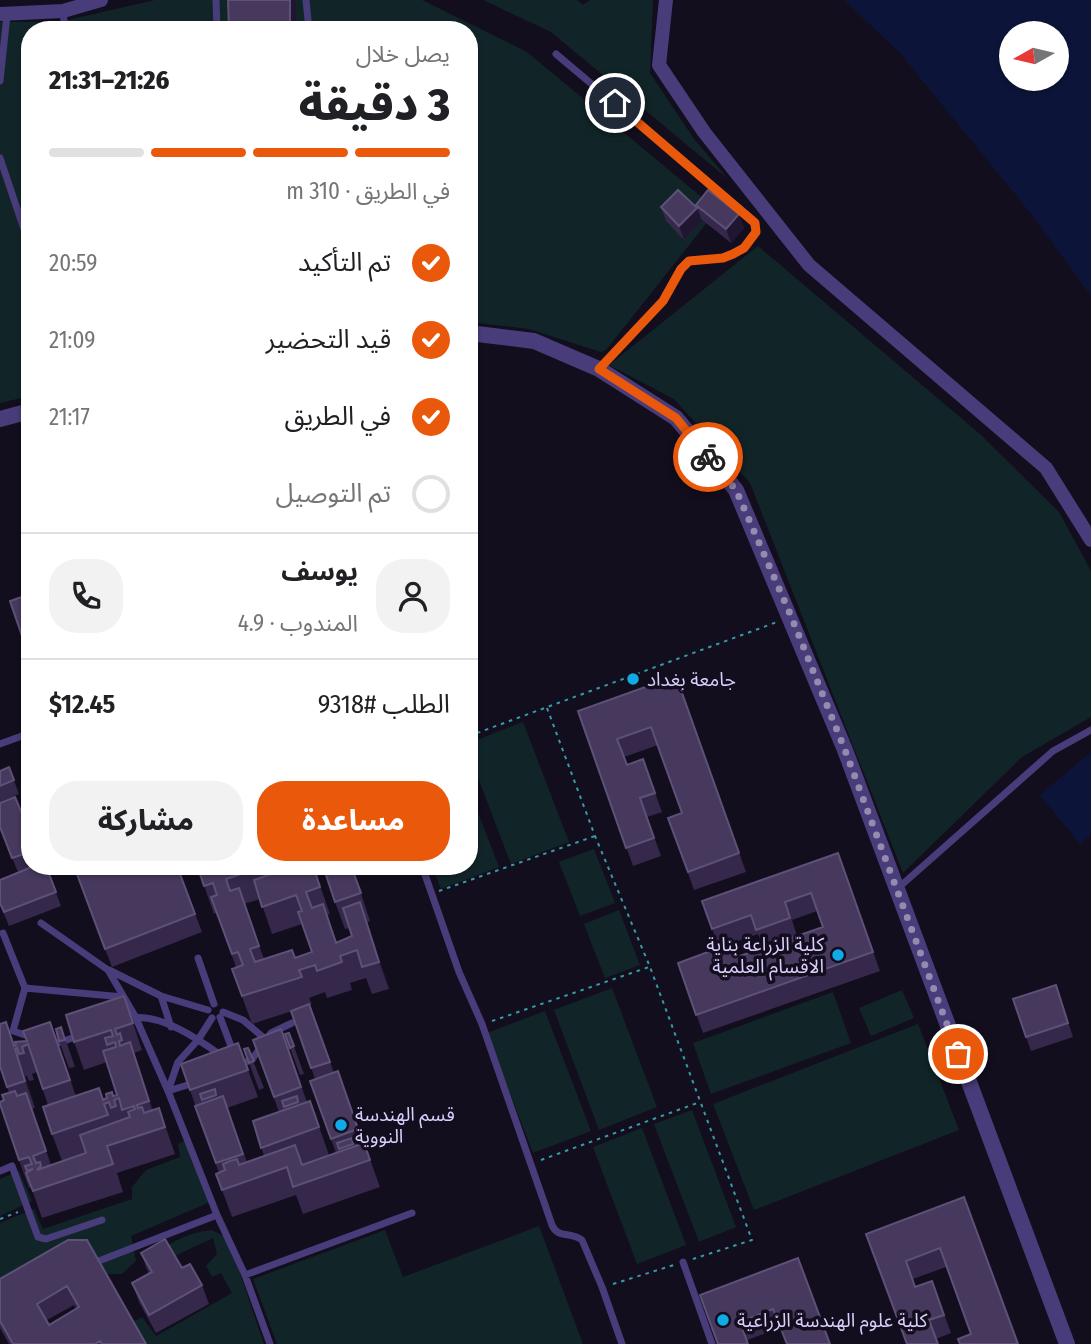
<!DOCTYPE html>
<html lang="ar">
<meta charset="utf-8">
<style>
body{margin:0;font-family:"Fira Sans Condensed","Noto Sans Arabic",sans-serif;background:#f2f2f2;color:#202124;direction:rtl;height:100vh;display:flex;flex-direction:column;font-size:26px;white-space:nowrap}
*{box-sizing:border-box;margin:0}
p{font-size:23px;color:#757577}
.icon{flex:none;width:38px;height:38px;fill:none;stroke:currentColor;stroke-width:2;stroke-linecap:round;stroke-linejoin:round}
.map{position:relative;flex:1;overflow:hidden;direction:ltr}
.details{position:absolute;left:21px;top:21px;width:457px;height:854px;display:flex;flex-direction:column;background:#fff;border-radius:28px;box-shadow:0 2px 5px #0004;direction:rtl}
.details>*{flex:none}
.needle{width:46px;rotate:262deg}
.controls{position:absolute;left:999px;top:21px;display:grid;gap:14px}
.controls a{display:grid;place-items:center;width:70px;height:70px;border-radius:50%;background:#fff;box-shadow:0 2px 5px #0004;font-size:35px}
.pin{position:absolute;display:grid;place-items:center;width:60px;height:60px;color:#fff;margin:-30px;border:4px solid #fff;border-radius:50%;box-shadow:0 2px 7px #0007}
.courier{position:absolute;display:grid;place-items:center;width:70px;height:70px;margin:-35px;border:5px solid #ea580c;border-radius:50%;background:#fff;color:#222;box-shadow:0 2px 9px #0007}
.headline em{font-style:normal;font-weight:800}
.headline div{display:flex;flex-direction:column-reverse}
.headline{display:flex;align-items:center;justify-content:space-between;height:119px;padding:0 28px}
h1{font-size:46px;font-weight:800;line-height:52px}
.bar{display:grid;grid-template-columns:repeat(4,1fr);gap:10px 7px;align-content:center;height:84px;padding:0 28px}
.bar i{height:9px;border-radius:5px;background:#e0e0e0}
.bar .on{background:#ea580c}
.bar p{grid-column:span 4}
.line{display:flex;align-items:center;gap:18px;padding:0 28px;border-top:2px solid #e0e0e0}
.line div{flex:1}
.round{display:grid;place-items:center;flex:none;width:74px;height:74px;border-radius:28px;background:#f2f2f2}
ol{padding:0 28px;list-style:none}
li{display:flex;align-items:center;gap:21px;height:77px}
li p{margin-inline-start:auto}
li .icon{padding:7px;border-radius:50%;background:#ea580c;color:#fff;stroke-width:4}
li:last-child{color:#757577}
li i{width:38px;height:38px;border:4px solid #e0e0e0;border-radius:50%}
.primary-button{display:flex;gap:14px;margin-top:auto;padding:14px 28px}
.primary-button a{flex:1;height:80px;border-radius:28px;background:#ea580c;color:#fff;font-size:28px;font-weight:800;line-height:80px;text-align:center}
.primary-button a+a{background:#f2f2f2;color:#202124}
.map>svg:first-child{display:block}
.green{fill:#112528}
.water{fill:#0c1539;fill-rule:evenodd}
.lines{fill:none;stroke-linecap:round;stroke-linejoin:round}
.path{stroke:#369ba8;stroke-width:2;stroke-dasharray:3.5 5;stroke-linecap:butt}
.service{stroke:#493c7a;stroke-width:7}
.minor{stroke:#493c7a;stroke-width:14}
.tertiary{stroke:#493c7a;stroke-width:16}
.wall{fill:#35284b;fill-rule:evenodd}
.shaded-wall{fill:#201631}
.building{fill:#47395e;stroke:#5e5177;stroke-width:2;fill-rule:evenodd}
.done{stroke:#968bae;stroke-width:7;stroke-dasharray:0 12.6}
.route{stroke:#ea580c;stroke-width:9}
.poi-dot{fill:#10abe6;stroke:#130e1e;stroke-width:2.5}
.labels{text-anchor:middle;stroke-width:7;stroke-linejoin:round;paint-order:stroke}
.poi-label{font-size:19px;fill:#dccefc;stroke:#130e1e;text-anchor:start}
</style>
<div class="map">
<svg width="1091" height="1344" viewBox="0 0 1091 1344">
<rect width="100%" height="100%" fill="#130e1e"/>
<path class="green" d="M155,0h267l105,52 184,153 -2,15 -103,130 -5,2 -72,-23 -60,-7v-292h-439v366l-30,7v-381h59z
M483,0h94l6,5 7,-5h63l-3,73 44,66 34,40 -177,-147z
M758,246l223,189 78,77 32,59v146l-69,40 -119,116 -153,-390 -76,-84 -65,-34z
M523,722l46,120 -58,22 -42,-110v-11z
M469,789l30,78 -58,22 -9,-23h37z
M594,849l21,54 -35,13 -21,-54z
M619,910l21,55 -35,13 -21,-54z
M612,988l45,119 -58,23 -45,-120z
M902,990l12,28 -43,18 -12,-28z
M833,992l18,51 -140,51 -18,-51z
M545,1011l46,120 -58,22 -46,-120z
M918,1024l41,106 -205,80 -41,-106z
M692,1110l44,117 -37,15 -45,-118z
M642,1128l44,117 -49,19 -44,-117z
M186,1140l24,62 -79,34 5,25 -14,13h-17l-105,22v-73l34,-14 9,20 89,-30v-12l14,-17 34,-13 -2,-13z
M19,1171l13,30 -32,15v-37z
M539,1226l44,118h-306l-24,-65 132,-49 18,47z
M211,1230l17,8 36,106h-121l-12,-21 11,-6 14,19 76,-43 -11,-20 -9,4 -6,-11 11,-12 -4,-16 -66,31 -2,-2 2,-7c19,-15 40,-28 64,-30z"/>
<path class="water" d="M844,0h247v296l-59,-81 -133,-163zM1012,33h45v46h-45z
M1091,752v83l-11,9 -40,-49z"/>
<g class="lines">
<path class="path" d="M547,708l48,128 55,131 102,273 -59,19
M469,736l308,-114
M439,891l156,-55
M492,1021l157,-54
M541,1160l159,-58
M0,1219l18,-7
M613,1284l61,-19"/>
<path class="service" d="M216,0l1,30
M306,0l3,30
M63,11l2,19
M556,54l196,165 4,13 -12,16 -21,10 -34,3 -9,8 -17,32 -63,68
M0,81l7,-66
M0,158l30,89
M0,744l30,-11
M422,866l37,106 23,52 70,201c6,14 18,6 30,15l20,47 20,57
M897,889l156,-138 38,-21
M41,923l67,47 27,46 33,75 49,124
M3,933l22,55 -12,43 18,6
M198,958l16,46
M109,970l52,26 47,14
M25,988l98,9
M161,996l10,31
M223,1012l20,8 22,19
M220,1017l14,37
M132,1018c30,-4 66,21 90,38
M49,1043l6,1 26,-9
M238,1067l15,-9 18,-25 21,-10
M168,1091l26,-8
M168,1091l10,-29 20,-22 14,-22
M0,1171l12,-5 26,71 8,2 56,-19
M683,1262l29,82
M91,1264l126,-49 28,60 167,-62
M245,1275l25,69"/>
<path class="minor" d="M666,0l-7,65 45,67 105,133 237,203 45,72
M0,14l63,-3 38,-11"/>
<path class="tertiary" d="M469,333l65,8 65,28 77,49 60,72 109,260 222,594
M0,419l30,-8"/>
</g>
<path class="wall" d="M696,205l43,9 5,14 -13,15 -30,-24z
M661,207l41,15 -18,18 -18,-19z
M676,676l70,196 -52,18 -26,-72 14,-5 -24,-68 -34,12 3,8 16,-6 19,53 -15,5 14,39 -28,10 -55,-155z
M9,767l10,27 -19,8v-31z
M0,828l30,5v33h3l-15,6z
M838,853l42,118 -177,62 -25,-70 59,-6 26,-9 -5,-14 -39,14 -17,-47zM817,911l6,16 -26,9 -5,-16z
M46,866l15,40 -52,20 -9,-22z
M73,866h104l25,66 -90,35z
M213,866h78l-3,1 1,1 24,-2 17,48 -3,1 10,27 15,-6 -2,-8 -5,1 -10,-27 17,-36 18,55 -3,1 22,67 -17,5 -6,-16 -16,5 2,7 -25,8 -2,-6 -16,6 3,6 -2,1 24,68 4,-2 42,116 -77,27 -7,-19 -64,22 -10,-27 -3,-17 -29,-83 48,-47 20,54 -31,11 20,54 17,-6 -11,-35 26,-9 -26,-72 28,-11 26,73 3,-1 19,54 7,-2 -26,-72 5,-2 -23,-68 -40,13 -20,-55 4,-2 -20,-54 -2,1 -15,-43zM260,899l12,35 30,-10 10,28 -17,6 -31,1 -20,-55z
M1056,985l17,52 -42,14 -18,-52z
M124,996l18,54 -8,3 19,57 6,-2 16,46 -58,19 6,19 -81,26 -11,-31 -2,1 -10,-28 -15,-60 5,-7 -9,-27 6,-44 8,23h2l-1,-3 45,7 16,47 27,4 14,-5 -10,-33 -23,8 -10,-28zM37,1072l11,33 4,29 10,27 -11,4 -19,-56 3,-1 -10,-32h2l2,5 5,-1 -2,-6z
M61,1027l10,28 4,12 -6,1 -10,-27z
M289,1033l15,41 -4,1 -15,-41z
M248,1048l16,40 -5,2 -15,-41z
M964,1197l7,137 -25,-67 -33,12 2,8 17,-6 19,52 -15,6 -70,-105z
M68,1240l78,104h-137l-9,-16v-49zM74,1305l2,4 -27,16 -2,-5z
M141,1253l41,15 20,17 7,19 -53,29 -17,-31 -7,-19 17,-9z
M798,1258l-18,70 -33,12 -29,4z"/>
<path class="shaded-wall" d="M290,0h6v30h-6z
M697,208l5,14 -18,18 -5,-14z
M739,214l5,14 -13,15 -5,-14z
M360,902l10,27 19,60 -10,-27z
M124,996l10,27 8,27z
M50,1022l10,27 20,59 -10,-28z
M130,1042l10,27 19,59 -10,-27z
M15,1049l10,27 10,32 -10,-27z
M26,1093l10,27 20,58 -10,-27z"/>
<path class="building" d="M228,0h62v30h-61z
M678,190l19,18 -18,18 -18,-19z
M708,190l31,24 -13,15 -30,-24z
M30,594v65l-20,-58z
M676,676l63,177 -51,19 -20,-54 14,-5 -31,-86 -34,12 10,26 16,-6 12,34 -15,5 14,40 -28,10 -48,-137z
M9,767l5,13 -14,6v-15z
M15,797l15,36v19l-18,6 -12,-31v-24z
M838,853l35,99 -177,63 -18,-52 54,-20 5,14 86,-30 -12,-34 -26,9 5,16 -34,12 -5,-15 -39,14 -10,-28z
M34,866h12l10,26 -52,20 -4,-9v-23z
M74,866h103l18,48 -90,35z
M213,866h53l-40,13 4,12 9,-3 20,58 -9,3 5,13 37,-12 3,8 17,-6 -14,-40 4,-1 -6,-16 -34,12 -8,-27 40,-14h19l7,21 -14,5 6,16 11,-4 13,39 16,-7 -9,-28 17,-6 19,60 -17,5 -5,-17 -17,6 2,6 -25,9 -2,-6 -16,5 3,7 -60,19 -10,-27 11,-4 -5,-13 -6,2 -21,-57 6,-2 -4,-12 -9,3 -5,-15z
M323,866h28l10,27 -26,9z
M1056,985l12,38 -42,14 -13,-38z
M124,996l9,27 -18,6 2,6 3,-2 2,7 -3,1 1,5 10,-4 19,59 -12,4 1,3 4,-1 2,6 15,-5 6,19 -58,19 6,18 -80,27 -7,-18 7,-4 -6,2 -2,-5 7,-2 -3,-7 -10,3 -19,-56v-2l4,-2 -2,-5 13,-4 2,5 9,-3 20,58 -13,5 3,7 4,-1 1,4 -4,4 49,-17 -6,-18 50,-18 -2,-5 7,-3 -1,-3 -12,4 -3,-12 -5,2 2,6 -5,2 -2,-6 -5,2 4,11 -56,19 -9,-27 56,-19 4,12 4,-2 -1,-4 6,-2 1,4 4,-1 -14,-44 13,-4 -1,-5 -8,3 -2,-7 8,-2 -2,-6 -37,12 -8,-27z
M309,1004l21,58 -19,6 -20,-57z
M6,1022l8,24 2,-1 -1,-3 12,-1 -4,-10 27,-9 20,58 -27,9 -15,-45 -6,3 2,6 -5,1 -2,-6 -2,1 10,32 -18,6 -7,-21v-42z
M61,1027l4,13 -6,1 -3,-12z
M281,1029l20,58 -27,10 -21,-57z
M289,1033l5,13 -4,2 -5,-14z
M238,1043l10,27 -58,20 -9,-26z
M248,1048l6,13 -5,2 -5,-14z
M338,1071l20,58 -27,10 -21,-58z
M215,1089l1,6 -14,5 -2,-6z
M223,1096l20,58 -27,9 -21,-57z
M297,1096l1,6 -14,5 -2,-6z
M310,1101l9,26 -58,21 -8,-27z
M352,1138l1,6 -14,5 -2,-6z
M364,1143l6,17 -77,27 -6,-20 -65,23 -6,-16 9,-4 -2,-6 7,-3 7,-2 2,6 56,-20 7,20z
M964,1197l54,147h-58l-2,-5 13,-5 -31,-86 -34,13 9,26 17,-6 12,34 -15,5 9,24h-31l-41,-110z
M165,1239l17,29 8,-4 12,21 -53,30 -17,-32 20,-11 -11,-19z
M68,1240h19l59,104h-44l-2,-3 -5,3h-82l-13,-23v-42zM67,1286l12,21 -30,18 -12,-21z
M798,1258l32,86h-43l-14,-35 -33,13 8,22h-30l-18,-49z"/>
<g class="lines">
<path class="done" d="M708,457l28,33 55,126 54,134 113,304"/>
<path class="route" d="M615,103l140,120 1,9 -12,16 -11,6 -10,4 -34,3 -8,8 -18,32 -64,68 77,49 32,39"/>
</g>
<g class="poi-dot">
<circle cx="633" cy="679" r="7"/>
<circle cx="838" cy="955" r="7"/>
<circle cx="341" cy="1125" r="7"/>
<circle cx="723" cy="1320" r="7"/>
</g>
<g class="labels">
<g class="poi-label">
<text x="647" y="686">جامعة بغداد</text>
<text x="824" y="951" text-anchor="end">كلية الزراعة بناية<tspan x="824" dy="22">الاقسام العلمية</tspan></text>
<text x="355" y="1121">قسم الهندسة<tspan x="355" dy="22">النووية</tspan></text>
<text x="737" y="1327">كلية علوم الهندسة الزراعية</text>
</g>
</g>
</svg>
<div class="controls">
<a><svg class="needle" viewBox="-14 -14 28 28"><path d="M0-13l5 13h-10z" fill="#e53935"/><path d="M0 13l5-13h-10z" fill="#757577"/></svg></a>
</div>
<div class="pin" style="left:958px;top:1054px;background:#ea580c"><svg class="icon" aria-label="bag" viewBox="0 0 24 24"><path d="M5 8h14l-1 12H6zM9 8a3 3 0 0 1 6 0"/></svg></div>
<div class="pin" style="left:615px;top:103px;background:#1f2937"><svg class="icon" aria-label="home" viewBox="0 0 24 24"><path d="M3 11l9-7 9 7M6 9v11h12V9"/></svg></div>
<div class="courier" style="left:708px;top:457px"><svg class="icon" aria-label="bike" viewBox="0 0 24 24"><circle cx="6" cy="16" r="4"/><circle cx="18" cy="16" r="4"/><path d="M6 16l4-8h5l3 8M10 8l3 8H6M13 5h3"/></svg></div>
<section class="details">
<div class="headline"><div><h1>3 دقيقة</h1><p>يصل خلال</p></div><em>21:26–21:31</em></div>
<div class="bar"><i class="on"></i><i class="on"></i><i class="on"></i><i></i><p>في الطريق · 310 m</p></div>
<ol>
<li><svg class="icon" aria-label="check" viewBox="0 0 24 24"><path d="M5 12l5 5 9-10"/></svg>تم التأكيد<p>20:59</p></li>
<li><svg class="icon" aria-label="check" viewBox="0 0 24 24"><path d="M5 12l5 5 9-10"/></svg>قيد التحضير<p>21:09</p></li>
<li><svg class="icon" aria-label="check" viewBox="0 0 24 24"><path d="M5 12l5 5 9-10"/></svg>في الطريق<p>21:17</p></li>
<li><i></i>تم التوصيل</li>
</ol>
<div class="line" style="height:126px"><a class="round"><svg class="icon" aria-label="person" viewBox="0 0 24 24"><circle cx="12" cy="8" r="4"/><path d="M4 21q1-7 8-7t8 7"/></svg></a><div><b>يوسف</b><p>المندوب · 4.9</p></div><a class="round"><svg class="icon" aria-label="phone" viewBox="0 0 24 24"><path d="M5 4h4l2 5-3 2q2 4 5 5l2-3 5 2v4C11 20 4 13 5 4z"/></svg></a></div>
<div class="line" style="height:91px"><div>الطلب #9318</div><b>$12.45</b></div>
<div class="primary-button"><a>مساعدة</a><a>مشاركة</a></div>
</section>
</div>
